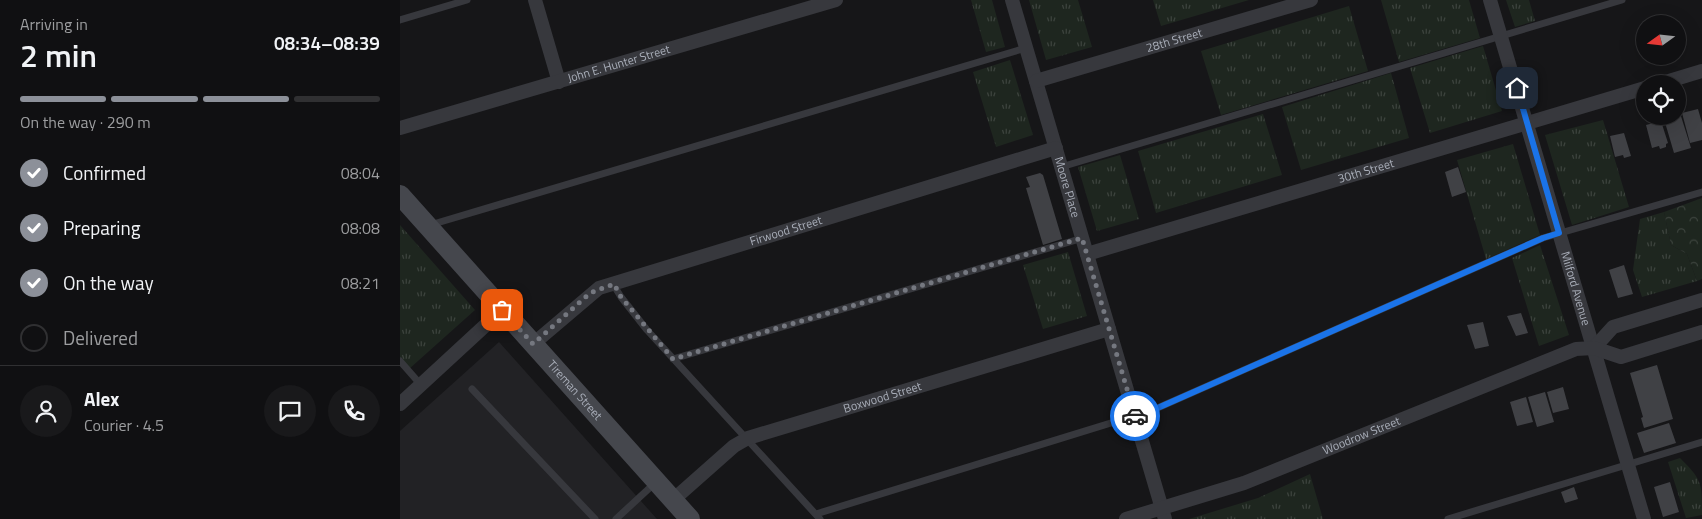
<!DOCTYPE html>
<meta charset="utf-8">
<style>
body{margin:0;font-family:"Titillium Web",sans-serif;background:#19191b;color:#f1f3f6;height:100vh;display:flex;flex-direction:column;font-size:19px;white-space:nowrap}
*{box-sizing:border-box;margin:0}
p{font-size:16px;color:#9c9d9f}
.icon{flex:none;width:28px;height:28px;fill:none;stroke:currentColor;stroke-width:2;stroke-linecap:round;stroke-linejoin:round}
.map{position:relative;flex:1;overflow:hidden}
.details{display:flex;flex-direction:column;background:#101012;width:400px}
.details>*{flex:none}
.needle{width:32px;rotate:255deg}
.controls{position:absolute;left:1236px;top:15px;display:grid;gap:10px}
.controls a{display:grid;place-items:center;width:50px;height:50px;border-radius:50%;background:#101012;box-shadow:0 5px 20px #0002,0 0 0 1px #303032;font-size:25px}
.pin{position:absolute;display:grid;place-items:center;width:42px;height:42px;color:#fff;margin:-21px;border-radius:10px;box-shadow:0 2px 8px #0006}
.courier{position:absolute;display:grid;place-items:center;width:50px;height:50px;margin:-25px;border:4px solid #1a73e8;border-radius:50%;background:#fff;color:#222;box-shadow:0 1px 6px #0007}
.summary em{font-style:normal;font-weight:600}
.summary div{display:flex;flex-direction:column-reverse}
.summary{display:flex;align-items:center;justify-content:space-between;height:85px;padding:0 20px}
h1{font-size:32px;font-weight:600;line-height:38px}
.bar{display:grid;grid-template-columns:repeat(4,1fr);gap:8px 5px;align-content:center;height:60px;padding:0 20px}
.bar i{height:6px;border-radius:4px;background:#303032}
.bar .current{background:#8c9099}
.bar p{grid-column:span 4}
.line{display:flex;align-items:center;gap:12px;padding:0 20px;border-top:1px solid #303032}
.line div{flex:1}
.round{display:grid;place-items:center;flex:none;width:52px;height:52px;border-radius:26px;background:#19191b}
ol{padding:0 20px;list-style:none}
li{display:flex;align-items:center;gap:15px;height:55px}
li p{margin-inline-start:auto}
li .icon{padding:5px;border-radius:50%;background:#8c9099;color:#fff;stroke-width:4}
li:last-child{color:#9c9d9f}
li i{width:28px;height:28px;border:2px solid #303032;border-radius:50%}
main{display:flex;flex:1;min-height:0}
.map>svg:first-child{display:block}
.built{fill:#222225}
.grass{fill:url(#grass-tufts)}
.forest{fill:url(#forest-crowns)}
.building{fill:#404145}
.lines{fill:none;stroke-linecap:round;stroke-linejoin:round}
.lane{stroke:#37383d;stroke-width:7}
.street{stroke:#37383d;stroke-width:14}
.secondary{stroke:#45474d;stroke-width:20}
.done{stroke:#757880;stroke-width:5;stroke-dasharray:0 9}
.route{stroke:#1a73e8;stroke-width:6}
.labels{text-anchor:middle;stroke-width:4.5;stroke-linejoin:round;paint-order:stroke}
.street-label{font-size:12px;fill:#a8adb8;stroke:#111113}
</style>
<main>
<section class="details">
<div class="summary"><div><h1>2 min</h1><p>Arriving in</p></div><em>08:34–08:39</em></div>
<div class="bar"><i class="current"></i><i class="current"></i><i class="current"></i><i></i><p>On the way · 290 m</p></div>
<ol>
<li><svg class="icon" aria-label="check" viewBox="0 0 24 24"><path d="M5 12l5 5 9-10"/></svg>Confirmed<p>08:04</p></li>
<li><svg class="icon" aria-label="check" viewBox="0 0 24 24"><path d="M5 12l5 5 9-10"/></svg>Preparing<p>08:08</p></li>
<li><svg class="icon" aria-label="check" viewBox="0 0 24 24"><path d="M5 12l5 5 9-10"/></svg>On the way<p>08:21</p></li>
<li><i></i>Delivered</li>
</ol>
<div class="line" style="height:90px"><a class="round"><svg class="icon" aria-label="person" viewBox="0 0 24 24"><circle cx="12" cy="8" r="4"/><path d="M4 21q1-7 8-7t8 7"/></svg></a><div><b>Alex</b><p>Courier · 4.5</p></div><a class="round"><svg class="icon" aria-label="chat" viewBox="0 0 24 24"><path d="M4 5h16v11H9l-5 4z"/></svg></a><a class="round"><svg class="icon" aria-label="phone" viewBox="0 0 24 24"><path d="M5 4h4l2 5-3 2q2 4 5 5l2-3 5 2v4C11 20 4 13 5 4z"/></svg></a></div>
</section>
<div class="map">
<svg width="1302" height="519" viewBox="0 0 1302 519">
<defs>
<pattern id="grass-tufts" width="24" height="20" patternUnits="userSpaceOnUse" patternTransform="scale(1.25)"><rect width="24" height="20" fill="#1e261f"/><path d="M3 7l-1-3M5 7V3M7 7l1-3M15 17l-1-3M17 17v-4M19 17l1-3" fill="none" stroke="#3c433d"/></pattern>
<pattern id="forest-crowns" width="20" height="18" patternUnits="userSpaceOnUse" patternTransform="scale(1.25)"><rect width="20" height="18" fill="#1e261f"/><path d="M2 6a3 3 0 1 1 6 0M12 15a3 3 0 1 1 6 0" fill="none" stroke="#3c433d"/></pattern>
</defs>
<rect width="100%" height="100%" fill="#161618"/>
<path class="built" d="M99,342l158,177h-257v-88z"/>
<path class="grass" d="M571,0h21l13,47 -19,5z
M629,0h49l14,47 -46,13z
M753,0h96l-88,26z
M981,0h88l11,38 -81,24z
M1106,0h23l6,21 -20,6z
M949,6l19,65 -147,44 -20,-64z
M1083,46l19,65 -72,22 -20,-65z
M610,60l23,75 -37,12 -23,-75z
M991,73l18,65 -108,32 -19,-63z
M863,114l19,61 -126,38 -18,-62z
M1203,120l26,87 -57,18 -27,-90z
M1113,144l27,91 -54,24 -29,-99z
M720,155l19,64 -42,12 -19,-64z
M1264,212l7,33 16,9 10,27 -55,16 -9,-27 7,-51z
M0,225l75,85 -66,59 -9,-10z
M1140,245l29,90 -30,11 -27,-88z
M668,252l19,64 -44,13 -20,-64z
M1280,458c22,22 22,24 22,57l-16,3 -18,-56z
M910,474l13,45h-134l69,-21z"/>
<path class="forest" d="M1302,198v81l-5,2 -10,-27 -16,-9 -7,-33z"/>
<path class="building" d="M1298,109l4,14v17l-12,3 -8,-30z
M1280,113l11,35 -17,5 -10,-34 14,-3z
M1261,121l7,22 -2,1v3l-6,2 -1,-3 -7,2 -6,-23z
M1224,133l7,23 -7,2 -1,-3 -8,2 -5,-21z
M1058,167l8,25 -14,5 -7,-25z
M640,173l3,2 19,64 -19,6 -17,-57 4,-1 -4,-10z
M1224,265l9,29 -15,4 -9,-28z
M1121,313l7,20 -12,3 -9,-20z
M1083,322l6,24 -14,3 -8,-24z
M1257,365l16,54 -29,9 -3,-10 2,-1 -13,-44z
M1163,387l6,22 -16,4 -6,-21z
M1145,392l9,30 -17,5 -9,-30z
M1126,397l7,25 -16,4 -7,-24z
M1269,423l7,20 -32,10 -7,-20z
M1270,482l9,30 -16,5 -9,-30z
M1174,487l4,12 -13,4 -4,-11z"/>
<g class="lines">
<path class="lane" d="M0,20l67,-20
M661,167l561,-167
M30,225l596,-177
M213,284l8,13 26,33 173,189
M273,359l410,-121
M0,361l21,24
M72,389l123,130
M416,514l337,-104 390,-172 159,-46
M216,519l40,-37
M1048,519l254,-77"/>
<g class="street">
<path d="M135,0l24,82"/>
<path id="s1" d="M612,0l153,519"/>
<path id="s2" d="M1090,0l154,519"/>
<path id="s3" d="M636,81l275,-81"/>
<path d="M1259,84l43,-13"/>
<path id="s4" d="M0,128l436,-128"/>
<path id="s5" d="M687,254l558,-166"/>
<path id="s6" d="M133,344l66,-56 457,-140"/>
<path d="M1194,348l19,-21 89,-27"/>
<path d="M0,404l102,-94"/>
<path id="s7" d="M273,500l61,-54 14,-8 361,-109"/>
<path id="s8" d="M726,519l118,-36 332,-134 18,-1 27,9 81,-25"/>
</g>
<path class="secondary" id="s9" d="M0,195l290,324"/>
</g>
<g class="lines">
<path class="done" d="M102,310l31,34 57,-51 24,-9 7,13 52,62 409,-121 53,178"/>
<path class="route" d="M735,416l18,-6 390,-172 16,-5 -42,-145"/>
</g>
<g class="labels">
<g class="street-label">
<text dy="4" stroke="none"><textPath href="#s3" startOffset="144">28th Street</textPath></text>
<text dy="4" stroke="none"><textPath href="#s4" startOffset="228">John E. Hunter Street</textPath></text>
<text dy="4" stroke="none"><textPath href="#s5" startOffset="291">30th Street</textPath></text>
<text dy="4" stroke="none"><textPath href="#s1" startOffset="195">Moore Place</textPath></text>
<text dy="4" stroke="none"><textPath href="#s6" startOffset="282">Firwood Street</textPath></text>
<text dy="4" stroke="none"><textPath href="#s2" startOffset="301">Milford Avenue</textPath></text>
<text dy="4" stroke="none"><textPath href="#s9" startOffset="262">Tireman Street</textPath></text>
<text dy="4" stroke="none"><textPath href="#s7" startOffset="238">Boxwood Street</textPath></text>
<text dy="4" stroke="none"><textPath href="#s8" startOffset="250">Woodrow Street</textPath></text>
</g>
</g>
</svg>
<div class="controls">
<a><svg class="needle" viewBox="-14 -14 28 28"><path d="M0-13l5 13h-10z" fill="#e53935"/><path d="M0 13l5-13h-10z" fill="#9c9d9f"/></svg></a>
<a><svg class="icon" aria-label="locate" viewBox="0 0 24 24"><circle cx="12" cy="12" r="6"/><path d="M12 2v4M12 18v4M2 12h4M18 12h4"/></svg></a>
</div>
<div class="pin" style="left:102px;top:310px;background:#ea580c"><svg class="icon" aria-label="bag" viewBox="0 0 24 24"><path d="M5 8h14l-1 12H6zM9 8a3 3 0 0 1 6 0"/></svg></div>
<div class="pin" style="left:1117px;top:88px;background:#1f2937"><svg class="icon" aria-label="home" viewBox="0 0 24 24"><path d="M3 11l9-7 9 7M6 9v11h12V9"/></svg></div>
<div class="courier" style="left:735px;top:416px"><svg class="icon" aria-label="car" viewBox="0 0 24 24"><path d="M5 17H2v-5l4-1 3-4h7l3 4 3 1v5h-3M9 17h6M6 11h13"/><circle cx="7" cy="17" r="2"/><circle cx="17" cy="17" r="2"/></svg></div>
</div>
</main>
